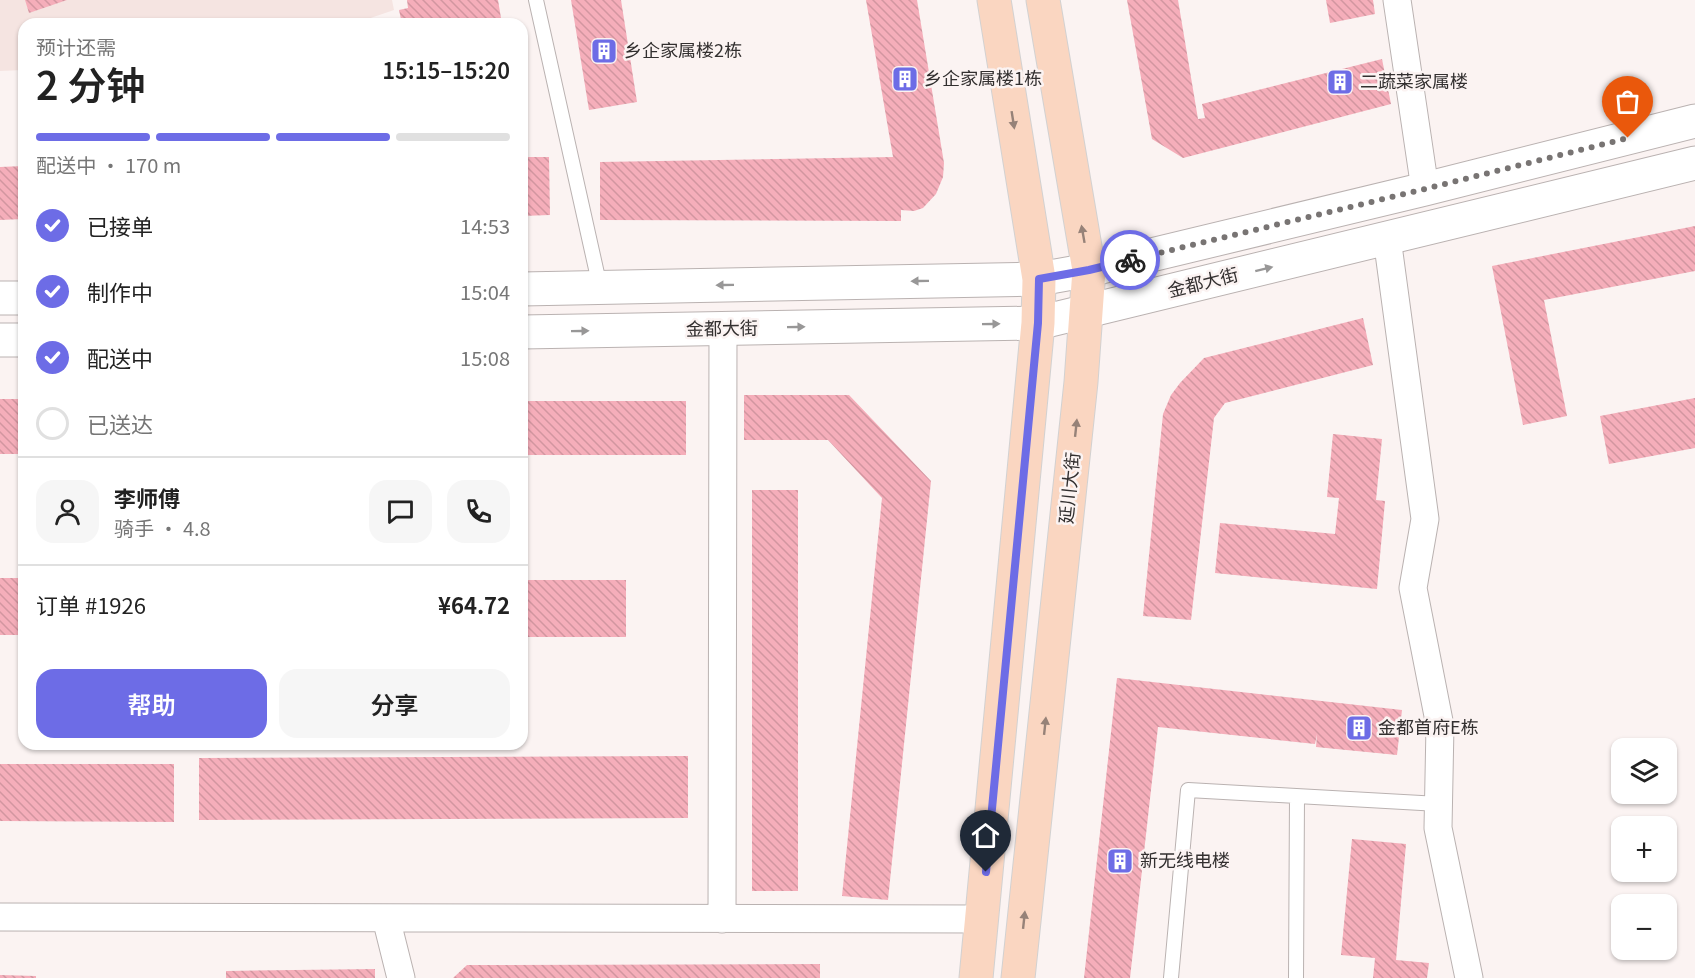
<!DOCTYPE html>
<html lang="zh">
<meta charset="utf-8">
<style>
body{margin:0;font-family:Georgia,"Noto Sans SC",serif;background:#f6f6f6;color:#222;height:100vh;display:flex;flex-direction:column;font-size:22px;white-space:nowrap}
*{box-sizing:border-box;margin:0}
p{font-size:20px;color:#767676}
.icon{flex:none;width:33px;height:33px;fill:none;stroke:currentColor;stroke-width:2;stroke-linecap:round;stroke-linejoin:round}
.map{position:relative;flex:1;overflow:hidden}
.sheet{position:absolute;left:18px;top:18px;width:510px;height:732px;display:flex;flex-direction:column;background:#fff;border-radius:18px;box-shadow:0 2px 4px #0004}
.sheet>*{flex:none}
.controls{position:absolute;left:1611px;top:738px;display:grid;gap:12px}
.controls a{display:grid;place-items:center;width:66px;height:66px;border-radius:12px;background:#fff;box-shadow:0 2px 4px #0004;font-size:30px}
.pin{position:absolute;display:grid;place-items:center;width:51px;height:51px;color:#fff;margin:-62px -26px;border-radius:50% 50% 50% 0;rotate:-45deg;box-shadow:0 0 6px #0007}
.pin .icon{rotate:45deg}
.courier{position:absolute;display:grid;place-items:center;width:60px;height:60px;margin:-30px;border:4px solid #6d6ce6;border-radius:50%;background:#fff;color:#222;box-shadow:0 2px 8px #0007}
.head em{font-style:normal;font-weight:600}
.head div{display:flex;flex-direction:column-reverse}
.head{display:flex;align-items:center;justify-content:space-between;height:102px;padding:0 18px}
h1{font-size:39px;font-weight:600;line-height:45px}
.bar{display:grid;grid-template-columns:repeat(4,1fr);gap:9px 6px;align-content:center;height:72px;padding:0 18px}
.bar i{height:8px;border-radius:4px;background:#e0e0e0}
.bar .active{background:#6d6ce6}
.bar p{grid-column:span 4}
.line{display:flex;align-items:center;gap:15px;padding:0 18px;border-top:2px solid #e0e0e0}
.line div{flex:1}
.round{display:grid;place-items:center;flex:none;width:63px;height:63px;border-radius:18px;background:#f6f6f6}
ol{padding:0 18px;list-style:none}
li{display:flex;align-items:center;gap:18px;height:66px}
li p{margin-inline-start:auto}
li .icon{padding:6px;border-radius:50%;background:#6d6ce6;color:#fff;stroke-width:4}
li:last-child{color:#767676}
li i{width:33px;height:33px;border:3px solid #e0e0e0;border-radius:50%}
.button{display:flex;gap:12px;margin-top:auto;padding:12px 18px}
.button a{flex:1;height:69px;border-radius:18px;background:#6d6ce6;color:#fff;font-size:24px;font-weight:600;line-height:69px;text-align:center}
.button a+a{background:#f6f6f6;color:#222}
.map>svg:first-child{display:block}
.built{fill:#f5e4e1}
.building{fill:url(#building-back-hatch)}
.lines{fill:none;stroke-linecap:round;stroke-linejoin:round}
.service-casing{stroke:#bab2b1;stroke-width:16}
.minor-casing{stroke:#bab2b1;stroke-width:29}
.secondary-casing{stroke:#bab2b1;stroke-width:35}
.primary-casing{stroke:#d2d1d1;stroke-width:35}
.service{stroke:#fff;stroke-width:14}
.minor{stroke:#fff;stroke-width:27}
.secondary{stroke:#fff;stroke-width:33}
.primary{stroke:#fad6c1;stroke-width:33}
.oneway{fill:#968278}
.oneway2{fill:#989797}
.done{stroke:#787473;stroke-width:6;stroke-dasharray:0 10.8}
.route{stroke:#6d6ce6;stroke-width:8}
.labels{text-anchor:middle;stroke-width:5;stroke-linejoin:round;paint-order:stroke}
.poi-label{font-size:18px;fill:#322f2f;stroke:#fbf3f2;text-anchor:start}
.street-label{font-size:18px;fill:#322f2f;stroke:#fbf3f2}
</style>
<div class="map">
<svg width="1695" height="978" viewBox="0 0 1695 978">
<defs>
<pattern id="building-back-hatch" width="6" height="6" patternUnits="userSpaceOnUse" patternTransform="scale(1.5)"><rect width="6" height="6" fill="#f5aeba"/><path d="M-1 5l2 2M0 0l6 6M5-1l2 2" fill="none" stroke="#d296a0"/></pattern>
</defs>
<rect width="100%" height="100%" fill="#fbf3f2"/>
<path class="built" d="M0,0h392l2,10 -41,14h-329v46l-24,1z"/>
<path class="building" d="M25,0h42l-38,13z
M407,0h91l4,24h-100l-3,-14 9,-2z
M571,0h50l16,102 -48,8z
M866,0h51l27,163 -1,14 -7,17 -13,14 -9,3 -13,-1v11l-301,-1v-58l293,-5z
M1127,0h51l20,119 7,-1 -3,-14 180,-45 9,45 -208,54 -31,-19z
M1326,0h47l2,14 -45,9z
M522,157h27l1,58 -28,1z
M24,166v53l-24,1v-53z
M1695,226v45l-151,29 23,116 -44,9 -31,-159z
M1363,318l10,47 -148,38 -11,15 -23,202 -48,-4 20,-202 8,-19 9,-12 24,-25z
M744,395h105l82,86 -43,419 -46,-4 40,-398 -54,-58h-84z
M1695,398v50l-86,16 -9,-48z
M0,399h24v55h-24z
M522,401h164v54h-164z
M1333,434l49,5 -6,61 9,1 -8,88 -162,-16 5,-50 115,11 4,-36 -12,-1z
M752,490h46v401h-46z
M0,578h24v57h-24z
M522,580h104v57h-104z
M1117,678l285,32 -5,45 -81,-8 1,-13 -2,10 -157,-17 -28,251h-46z
M688,756v62l-489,2v-62z
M0,764h174v58l-174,-1z
M1352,839l54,5 -10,116 33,3 -2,15h-54l2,-20 -34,-3z
M820,964v14h-367l14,-13z
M375,969v9h-149v-7z
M0,975l36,1v2h-36z"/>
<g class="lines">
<defs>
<path id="service" d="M536,0l64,287
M1171,978l17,-188 251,14
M1296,978l1,-181"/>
<path id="minor" d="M1397,0l28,189
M1387,238l38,281 -12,69 27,138 -2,102 31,150
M0,917l981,2
M386,918l15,60
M722,919l1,-590"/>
<path id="secondary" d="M522,289l517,-10 50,-9 336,-81 270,-68
M0,298h24
M522,332l516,-9 657,-160
M0,340h24"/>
<path id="primary" d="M976,978l62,-655 1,-44 -45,-279
M1018,978l63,-596 8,-112 -46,-270"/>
</defs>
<use href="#service" class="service-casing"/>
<use href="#minor" class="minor-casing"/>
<use href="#secondary" class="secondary-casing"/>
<use href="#primary" class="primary-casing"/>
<use href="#service" class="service"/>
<use href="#minor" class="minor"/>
<use href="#secondary" class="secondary"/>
<use href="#primary" class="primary"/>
</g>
<defs><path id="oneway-solid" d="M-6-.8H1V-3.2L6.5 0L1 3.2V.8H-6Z" transform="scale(1.5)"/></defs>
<g class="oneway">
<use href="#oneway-solid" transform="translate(1013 120) rotate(81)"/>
<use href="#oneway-solid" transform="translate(1083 234) rotate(-100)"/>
<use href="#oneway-solid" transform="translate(1076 428) rotate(-84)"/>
<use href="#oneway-solid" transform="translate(1045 726) rotate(-84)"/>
<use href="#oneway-solid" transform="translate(1024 920) rotate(-84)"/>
</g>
<g class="oneway2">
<use href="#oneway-solid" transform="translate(1264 269) rotate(-14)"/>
<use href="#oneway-solid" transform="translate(920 281) rotate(179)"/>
<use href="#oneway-solid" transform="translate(725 285) rotate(179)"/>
<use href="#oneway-solid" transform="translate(991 324) rotate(-1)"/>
<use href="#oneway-solid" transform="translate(796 327) rotate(-1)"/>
<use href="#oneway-solid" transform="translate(580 331) rotate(-1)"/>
</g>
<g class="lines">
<path class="done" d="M1130,260l295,-71 203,-51"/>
<path class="route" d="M986,872l52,-549 1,-44 50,-9 41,-10"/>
</g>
<defs>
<symbol id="building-square" viewBox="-11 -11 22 22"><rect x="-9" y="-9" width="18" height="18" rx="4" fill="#6d6ce6" stroke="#fbf3f2"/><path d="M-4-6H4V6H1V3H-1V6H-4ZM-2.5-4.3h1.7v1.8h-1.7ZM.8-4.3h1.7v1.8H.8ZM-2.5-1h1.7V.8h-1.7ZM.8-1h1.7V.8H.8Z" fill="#fff"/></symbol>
</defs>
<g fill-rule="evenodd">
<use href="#building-square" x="589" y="36" width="30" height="30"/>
<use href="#building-square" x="890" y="64" width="30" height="30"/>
<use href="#building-square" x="1325" y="67" width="30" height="30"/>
<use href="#building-square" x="1344" y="713" width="30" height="30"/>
<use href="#building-square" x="1105" y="846" width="30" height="30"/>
</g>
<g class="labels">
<g class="poi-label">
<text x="624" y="57">乡企家属楼2栋</text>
<text x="924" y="85">乡企家属楼1栋</text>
<text x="1360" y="88">二蔬菜家属楼</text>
<text x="1378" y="734">金都首府E栋</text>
<text x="1140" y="867">新无线电楼</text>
</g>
<g class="street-label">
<text transform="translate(1203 283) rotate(-14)" y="6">金都大街</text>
<text transform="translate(722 329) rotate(-1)" y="6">金都大街</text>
<text transform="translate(1070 488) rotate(-84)" y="6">延川大街</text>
</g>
</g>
</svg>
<div class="controls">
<a><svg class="icon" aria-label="layers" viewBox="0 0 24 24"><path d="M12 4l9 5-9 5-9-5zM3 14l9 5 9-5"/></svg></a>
<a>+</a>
<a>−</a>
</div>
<div class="pin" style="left:1628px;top:138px;background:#ea580c"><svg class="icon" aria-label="bag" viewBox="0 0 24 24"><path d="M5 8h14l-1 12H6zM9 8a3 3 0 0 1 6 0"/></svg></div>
<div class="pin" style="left:986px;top:872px;background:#1f2937"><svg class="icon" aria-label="home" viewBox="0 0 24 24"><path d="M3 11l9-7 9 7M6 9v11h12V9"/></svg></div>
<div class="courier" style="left:1130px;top:260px"><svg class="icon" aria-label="bike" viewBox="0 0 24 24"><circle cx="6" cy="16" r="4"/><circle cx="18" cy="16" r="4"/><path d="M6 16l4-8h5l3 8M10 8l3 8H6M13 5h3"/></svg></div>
<section class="sheet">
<div class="head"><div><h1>2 分钟</h1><p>预计还需</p></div><em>15:15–15:20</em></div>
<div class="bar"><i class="active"></i><i class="active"></i><i class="active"></i><i></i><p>配送中 · 170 m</p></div>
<ol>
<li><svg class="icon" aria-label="check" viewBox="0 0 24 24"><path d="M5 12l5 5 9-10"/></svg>已接单<p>14:53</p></li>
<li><svg class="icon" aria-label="check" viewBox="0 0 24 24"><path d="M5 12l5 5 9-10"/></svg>制作中<p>15:04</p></li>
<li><svg class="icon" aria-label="check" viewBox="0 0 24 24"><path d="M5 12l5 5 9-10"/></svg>配送中<p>15:08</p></li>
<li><i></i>已送达</li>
</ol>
<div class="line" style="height:108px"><a class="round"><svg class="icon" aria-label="person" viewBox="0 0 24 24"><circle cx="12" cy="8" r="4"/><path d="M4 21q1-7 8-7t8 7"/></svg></a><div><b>李师傅</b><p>骑手 · 4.8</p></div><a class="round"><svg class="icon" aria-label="chat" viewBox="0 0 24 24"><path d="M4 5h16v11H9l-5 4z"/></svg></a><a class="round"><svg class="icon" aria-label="phone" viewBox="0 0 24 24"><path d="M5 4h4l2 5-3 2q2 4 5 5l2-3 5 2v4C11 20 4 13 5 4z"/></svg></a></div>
<div class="line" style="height:78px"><div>订单 #1926</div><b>¥64.72</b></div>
<div class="button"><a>帮助</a><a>分享</a></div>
</section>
</div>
